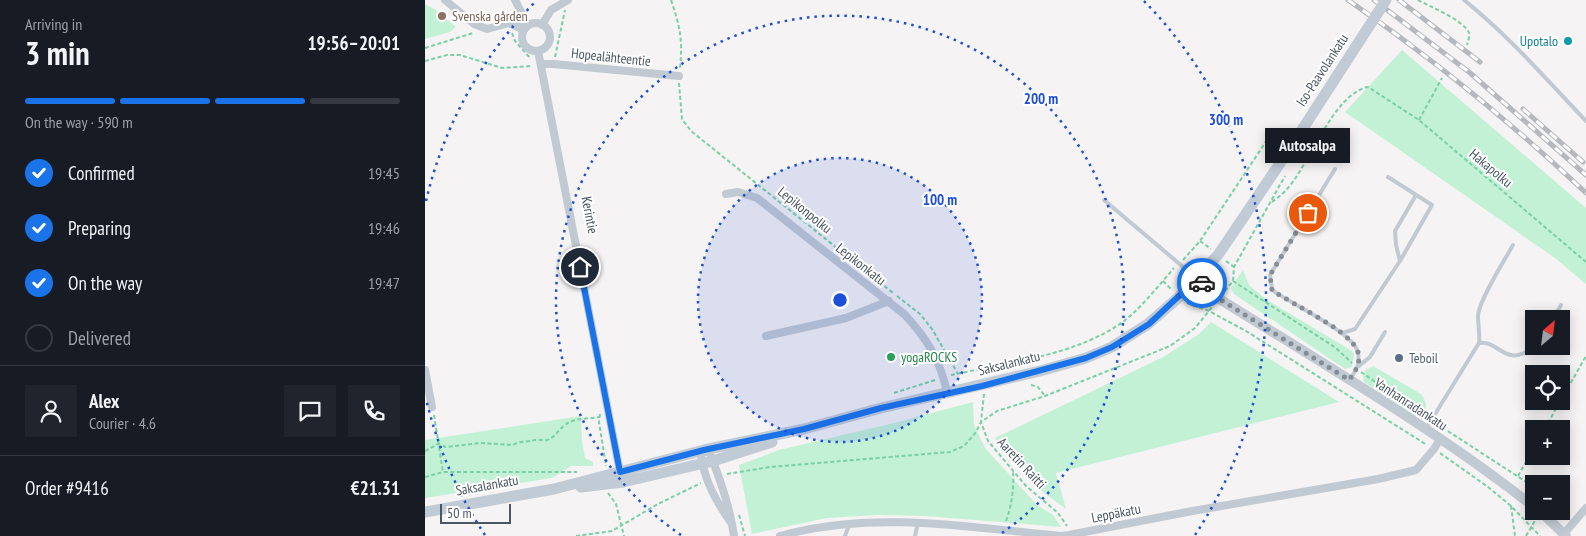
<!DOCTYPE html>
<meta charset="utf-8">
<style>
body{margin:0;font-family:"PT Sans Narrow",sans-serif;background:#20242c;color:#f1f3f6;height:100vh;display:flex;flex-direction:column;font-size:19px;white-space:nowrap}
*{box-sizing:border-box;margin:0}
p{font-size:16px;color:#9ea1a6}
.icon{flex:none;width:28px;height:28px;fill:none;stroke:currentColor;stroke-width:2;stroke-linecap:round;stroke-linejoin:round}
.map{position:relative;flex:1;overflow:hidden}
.details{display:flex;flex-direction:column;background:#171b24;width:425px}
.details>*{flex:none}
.needle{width:32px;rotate:28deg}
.buttons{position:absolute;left:1100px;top:310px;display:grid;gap:10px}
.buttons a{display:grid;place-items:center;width:45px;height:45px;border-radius:0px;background:#171b24;box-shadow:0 2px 12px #0003;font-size:25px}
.scale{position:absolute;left:15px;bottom:12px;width:71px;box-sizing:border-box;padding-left:5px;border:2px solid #4a5661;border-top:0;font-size:14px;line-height:18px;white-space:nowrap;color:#4a5661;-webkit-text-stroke:4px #fff;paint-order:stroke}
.pin{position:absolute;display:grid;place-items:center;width:42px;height:42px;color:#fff;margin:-21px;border:2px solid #fff;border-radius:50%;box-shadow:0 1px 5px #0007}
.courier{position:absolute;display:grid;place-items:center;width:50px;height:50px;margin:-25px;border:4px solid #1a73e8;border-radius:50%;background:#fff;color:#222;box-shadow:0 1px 6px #0007}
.bubble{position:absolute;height:35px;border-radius:0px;background:#171b24;box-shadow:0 2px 12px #0003;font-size:16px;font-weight:700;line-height:35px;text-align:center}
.head em{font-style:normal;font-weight:700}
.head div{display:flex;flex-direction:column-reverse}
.head{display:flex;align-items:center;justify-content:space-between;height:85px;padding:0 25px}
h1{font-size:32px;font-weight:700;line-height:38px}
.bar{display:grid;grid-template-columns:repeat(4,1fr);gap:8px 5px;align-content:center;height:60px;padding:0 25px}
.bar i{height:6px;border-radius:4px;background:#363941}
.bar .current{background:#1a73e8}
.bar p{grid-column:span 4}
.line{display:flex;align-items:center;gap:12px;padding:0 25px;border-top:1px solid #363941}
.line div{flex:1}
.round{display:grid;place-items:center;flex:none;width:52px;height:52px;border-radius:0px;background:#20242c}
ol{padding:0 25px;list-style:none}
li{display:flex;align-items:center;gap:15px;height:55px}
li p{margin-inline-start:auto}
li .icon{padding:5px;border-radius:50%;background:#1a73e8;color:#fff;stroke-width:4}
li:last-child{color:#9ea1a6}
li i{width:28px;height:28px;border:2px solid #363941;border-radius:50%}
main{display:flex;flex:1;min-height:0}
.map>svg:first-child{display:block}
.green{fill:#c3f1d5}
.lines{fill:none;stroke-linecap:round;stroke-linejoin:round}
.path{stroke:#7ad0a6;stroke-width:2;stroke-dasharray:4 2.5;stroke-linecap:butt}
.service{stroke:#c1cad2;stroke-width:4}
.minor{stroke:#c1cad2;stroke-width:8}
.tertiary{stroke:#c1cad2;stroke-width:10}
.secondary{stroke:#c1cbd6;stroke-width:11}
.rail-casing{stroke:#b5b8bd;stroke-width:5}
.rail{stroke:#fff;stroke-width:3;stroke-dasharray:9;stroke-linecap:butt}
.secondary-bridge{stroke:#c1cbd6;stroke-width:11}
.done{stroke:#868d94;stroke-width:5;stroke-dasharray:0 9}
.route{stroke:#1a73e8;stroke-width:6}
.ring{fill:none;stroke:#1d4ed8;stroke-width:2.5;stroke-dasharray:2.5 5}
.education-dot{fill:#8d6e63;stroke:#fff;stroke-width:2}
.culture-dot{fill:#0f9aa8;stroke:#fff;stroke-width:2}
.leisure-dot{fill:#2e9e5b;stroke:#fff;stroke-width:2}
.service-dot{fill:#5c6f8a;stroke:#fff;stroke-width:2}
.labels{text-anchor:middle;stroke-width:4;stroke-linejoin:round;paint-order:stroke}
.education-label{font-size:14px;fill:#785e54;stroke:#fff;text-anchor:start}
.culture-label{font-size:14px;fill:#0d838f;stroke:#fff;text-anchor:end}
.street-label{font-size:14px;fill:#4a5661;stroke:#fff}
.leisure-label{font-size:14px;fill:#27864d;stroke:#fff;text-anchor:start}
.service-label{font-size:14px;fill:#4e5e75;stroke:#fff;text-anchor:start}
.centre{fill:#1d4ed8;stroke:#fff;stroke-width:2.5}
.ring-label{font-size:15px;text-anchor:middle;font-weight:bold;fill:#1d4ed8;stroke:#fff;stroke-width:4;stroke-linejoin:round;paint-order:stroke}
</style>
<main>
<section class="details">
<div class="head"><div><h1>3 min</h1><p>Arriving in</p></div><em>19:56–20:01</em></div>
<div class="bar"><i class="current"></i><i class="current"></i><i class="current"></i><i></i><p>On the way · 590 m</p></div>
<ol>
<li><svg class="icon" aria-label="check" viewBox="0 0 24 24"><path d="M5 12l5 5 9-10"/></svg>Confirmed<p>19:45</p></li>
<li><svg class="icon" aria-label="check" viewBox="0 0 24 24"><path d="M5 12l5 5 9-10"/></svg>Preparing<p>19:46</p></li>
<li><svg class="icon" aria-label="check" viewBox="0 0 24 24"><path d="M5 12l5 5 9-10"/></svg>On the way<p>19:47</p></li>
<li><i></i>Delivered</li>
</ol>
<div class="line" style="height:90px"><a class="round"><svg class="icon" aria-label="person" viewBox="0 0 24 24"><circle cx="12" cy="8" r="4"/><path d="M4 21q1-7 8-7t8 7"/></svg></a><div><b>Alex</b><p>Courier · 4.6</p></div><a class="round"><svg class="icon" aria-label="chat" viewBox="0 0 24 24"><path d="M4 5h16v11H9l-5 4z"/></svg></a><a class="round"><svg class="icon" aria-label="phone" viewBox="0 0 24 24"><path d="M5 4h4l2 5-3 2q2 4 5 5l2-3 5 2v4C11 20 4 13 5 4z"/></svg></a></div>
<div class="line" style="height:65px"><div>Order #9416</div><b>€21.31</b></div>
</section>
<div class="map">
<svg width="1161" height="536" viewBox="0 0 1161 536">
<rect width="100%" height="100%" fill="#f5f3f3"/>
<path class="green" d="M0,4l11,6 20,17 -6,5 -25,7z
M977,50l184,158v76l-31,-26 -210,-146z
M818,270l6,15 18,15 85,51 2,4 -2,12 -7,2 -111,-75 -3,-6z
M786,322l128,80 -283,71 10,36 -26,-19 -45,-52 168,-81 36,-23z
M948,366l48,28c5,6 7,13 3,20l-9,2 -4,-3 -47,-31 -1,-5 3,-7z
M548,402l1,23 11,23 52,57 16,10 8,12 -136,-11 -48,-1 -50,3 -75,16 -13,-69 40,-15 111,-26z
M156,416l1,25 3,17 8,4v4h-22l-19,12 -127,20v-58z"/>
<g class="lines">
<path class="path" d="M246,0c9,26 12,41 9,68
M993,0c11,6 47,21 51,33 1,4 -1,8 -2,12
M87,33l3,8 16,18
M0,48l48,-15
M130,57l10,-47
M0,61l22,-6h13l42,13 30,-2
M254,83l3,36 9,12 202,162
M994,120l23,-42
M879,144l8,5
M847,202c5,-4 11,-8 15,-13 23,-25 46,-95 81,-102l51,33 167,142
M775,241l11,8
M758,260l17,-19 73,-110 5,-2 9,4
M801,261l8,6
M738,281l9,9
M808,281l103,67 16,15
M800,291l8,-10 1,-14 51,-91
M472,296l23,18 12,15 26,45
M762,303l22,8 37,20 181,114
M936,372l58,40
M526,375c56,-12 127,-20 173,-54 17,-13 36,-37 50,-53
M606,385l7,2 7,9
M469,393l41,-13
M559,394l-3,28 7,19 38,45 32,27 9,13
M1136,400l25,-44
M175,414l-1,8 7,44
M9,415l9,57
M1012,424l97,63
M1120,429l15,-28
M0,451l13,-7 8,3 34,-4 33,2c6,-4 15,-3 22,-5 4,-1 8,1 12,0 9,-3 13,-13 21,-17 8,-5 21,-4 31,-6
M1015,453l48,34 23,19 29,30
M302,474l43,-7 180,-15 14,-6 12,-14 5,-10 16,-11 48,-15 125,-50 25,-18 18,-22
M1093,476l16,-28
M0,477l18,-5h134
M183,493l8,11 8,32
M1086,506l4,30
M1134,511l8,9
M314,515l6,21
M581,521c6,-16 8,-33 7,-49
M151,536l36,-5 46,-27 43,-21
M1101,536l10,-17"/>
<path class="service" d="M1039,0c45,36 83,80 122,121
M910,169l-65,106 2,15c18,13 79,42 85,60 4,11 0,19 -6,28
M679,200l91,77
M975,261l-4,-16 -1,-14 21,-36
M1128,319l8,-14
M917,333l13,-4 45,-68 32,-56 -44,-28
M1054,343c1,-9 -1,-18 -1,-28 2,-16 26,-54 35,-70
M934,366l11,-9 15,-25
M1002,427l52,-84c22,-3 25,27 56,3
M420,536l4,-11
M490,536l3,-13"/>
<path class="minor" d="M20,0l29,24 13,5 22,-6 15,7
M90,0l9,18 -4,9
M97 37a14 14 0 1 1 28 0a14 14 0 1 1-28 0Z
M117,25l9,-15 17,-10
M113,51l82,421
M116,64h12l126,12
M301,194l12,-2 19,6 147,116c22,23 37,47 43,79
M341,336l80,-18 43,-17
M0,370l7,37
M307,524c-15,-21 -27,-42 -31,-68l3,-6 6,4c11,27 20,54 24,82
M355,536c91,-26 189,-9 281,0l8,-1 118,-23 191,-33 38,-9 18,-21 6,-10
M1137,536l24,-28"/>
<path class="tertiary" d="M772,279l21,19c107,67 217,131 316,209
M1115,511l26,25"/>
<path class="secondary" d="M156,487l42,-5 90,-21 59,-19
M0,512l129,-23 150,-39 100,-21 77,-21 163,-38 42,-12 26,-11 36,-23 31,-27 39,-42 71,-105"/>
<defs>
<path id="rail" d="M923,0c84,58 164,123 238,193
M949,0l95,72 117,103
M974,0l81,62
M1098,109l60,53"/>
</defs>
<use href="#rail" class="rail-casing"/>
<use href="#rail" class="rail"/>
<path class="secondary-bridge" d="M864,150l97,-150"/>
</g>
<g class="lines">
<path class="done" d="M777,283l16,15 131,82c7,-9 14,-21 7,-32 -11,-20 -63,-43 -84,-58l-2,-15 38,-62"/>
<path class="route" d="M155,267l40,205 84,-22 100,-21 77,-21 101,-22 104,-28 26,-11 37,-23 48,-45 5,4"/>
</g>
<circle cx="415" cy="300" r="142" fill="#1d4ed8" fill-opacity=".12"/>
<g class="ring">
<circle cx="415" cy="300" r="142"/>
<path d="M256 535A284 284 0 1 1 574 535"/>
<path d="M60 535A426 426 0 0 1 1 399M1 201A426 426 0 0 1 111 1M719 1A426 426 0 0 1 770 535"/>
</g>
<circle class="education-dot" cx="17" cy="16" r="5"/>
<circle class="culture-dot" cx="1143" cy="41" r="5"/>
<circle class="leisure-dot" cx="466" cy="357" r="5"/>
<circle class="service-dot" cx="974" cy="358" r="5"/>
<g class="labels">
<g class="education-label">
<text x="27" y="21">Svenska gården</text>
</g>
<g class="culture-label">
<text x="1133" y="46">Upotalo</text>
</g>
<g class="street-label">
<text transform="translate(186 57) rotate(6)" y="5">Hopealähteentie</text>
<text transform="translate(897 70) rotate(-57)" y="5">Iso-Paavolankatu</text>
<text transform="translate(1066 168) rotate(40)" y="5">Hakapolku</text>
<text transform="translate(380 210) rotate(39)" y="5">Lepikonpolku</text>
<text transform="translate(165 215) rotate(79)" y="5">Kerintie</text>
<text transform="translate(436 264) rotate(38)" y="5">Lepikonkatu</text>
<text transform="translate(584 363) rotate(-14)" y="5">Saksalankatu</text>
<text transform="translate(986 404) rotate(33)" y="5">Vanhanradankatu</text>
<text transform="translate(597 463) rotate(47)" y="5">Aaretin Raitti</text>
<text transform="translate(62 485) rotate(-10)" y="5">Saksalankatu</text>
<text transform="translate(691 513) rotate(-11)" y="5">Leppäkatu</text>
</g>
<g class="leisure-label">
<text x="476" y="362">yogaROCKS</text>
</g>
<g class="service-label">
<text x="984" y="363">Teboil</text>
</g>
</g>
<circle cx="415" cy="300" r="8" class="centre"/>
<g class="ring-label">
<text x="616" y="104">200 m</text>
<text x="801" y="125">300 m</text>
<text x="515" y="205">100 m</text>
</g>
</svg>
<div class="buttons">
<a><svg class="needle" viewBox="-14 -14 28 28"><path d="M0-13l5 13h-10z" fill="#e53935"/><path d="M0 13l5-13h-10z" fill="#9ea1a6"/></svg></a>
<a><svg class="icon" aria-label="locate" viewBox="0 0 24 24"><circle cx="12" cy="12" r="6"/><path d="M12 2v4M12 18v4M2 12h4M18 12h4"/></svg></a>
<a>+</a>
<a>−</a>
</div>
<div class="scale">50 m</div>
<div class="pin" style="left:883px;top:213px;background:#ea580c"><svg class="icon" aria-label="bag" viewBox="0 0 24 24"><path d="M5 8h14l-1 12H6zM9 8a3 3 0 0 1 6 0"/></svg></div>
<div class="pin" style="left:155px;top:267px;background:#1f2937"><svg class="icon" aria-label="home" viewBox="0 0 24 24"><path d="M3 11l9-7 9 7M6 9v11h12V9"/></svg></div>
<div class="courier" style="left:777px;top:283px"><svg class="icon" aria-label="car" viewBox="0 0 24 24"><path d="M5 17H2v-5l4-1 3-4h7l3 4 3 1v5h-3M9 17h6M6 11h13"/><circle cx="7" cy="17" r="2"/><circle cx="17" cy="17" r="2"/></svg></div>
<div class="bubble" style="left:840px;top:128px;width:85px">Autosalpa</div>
</div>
</main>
